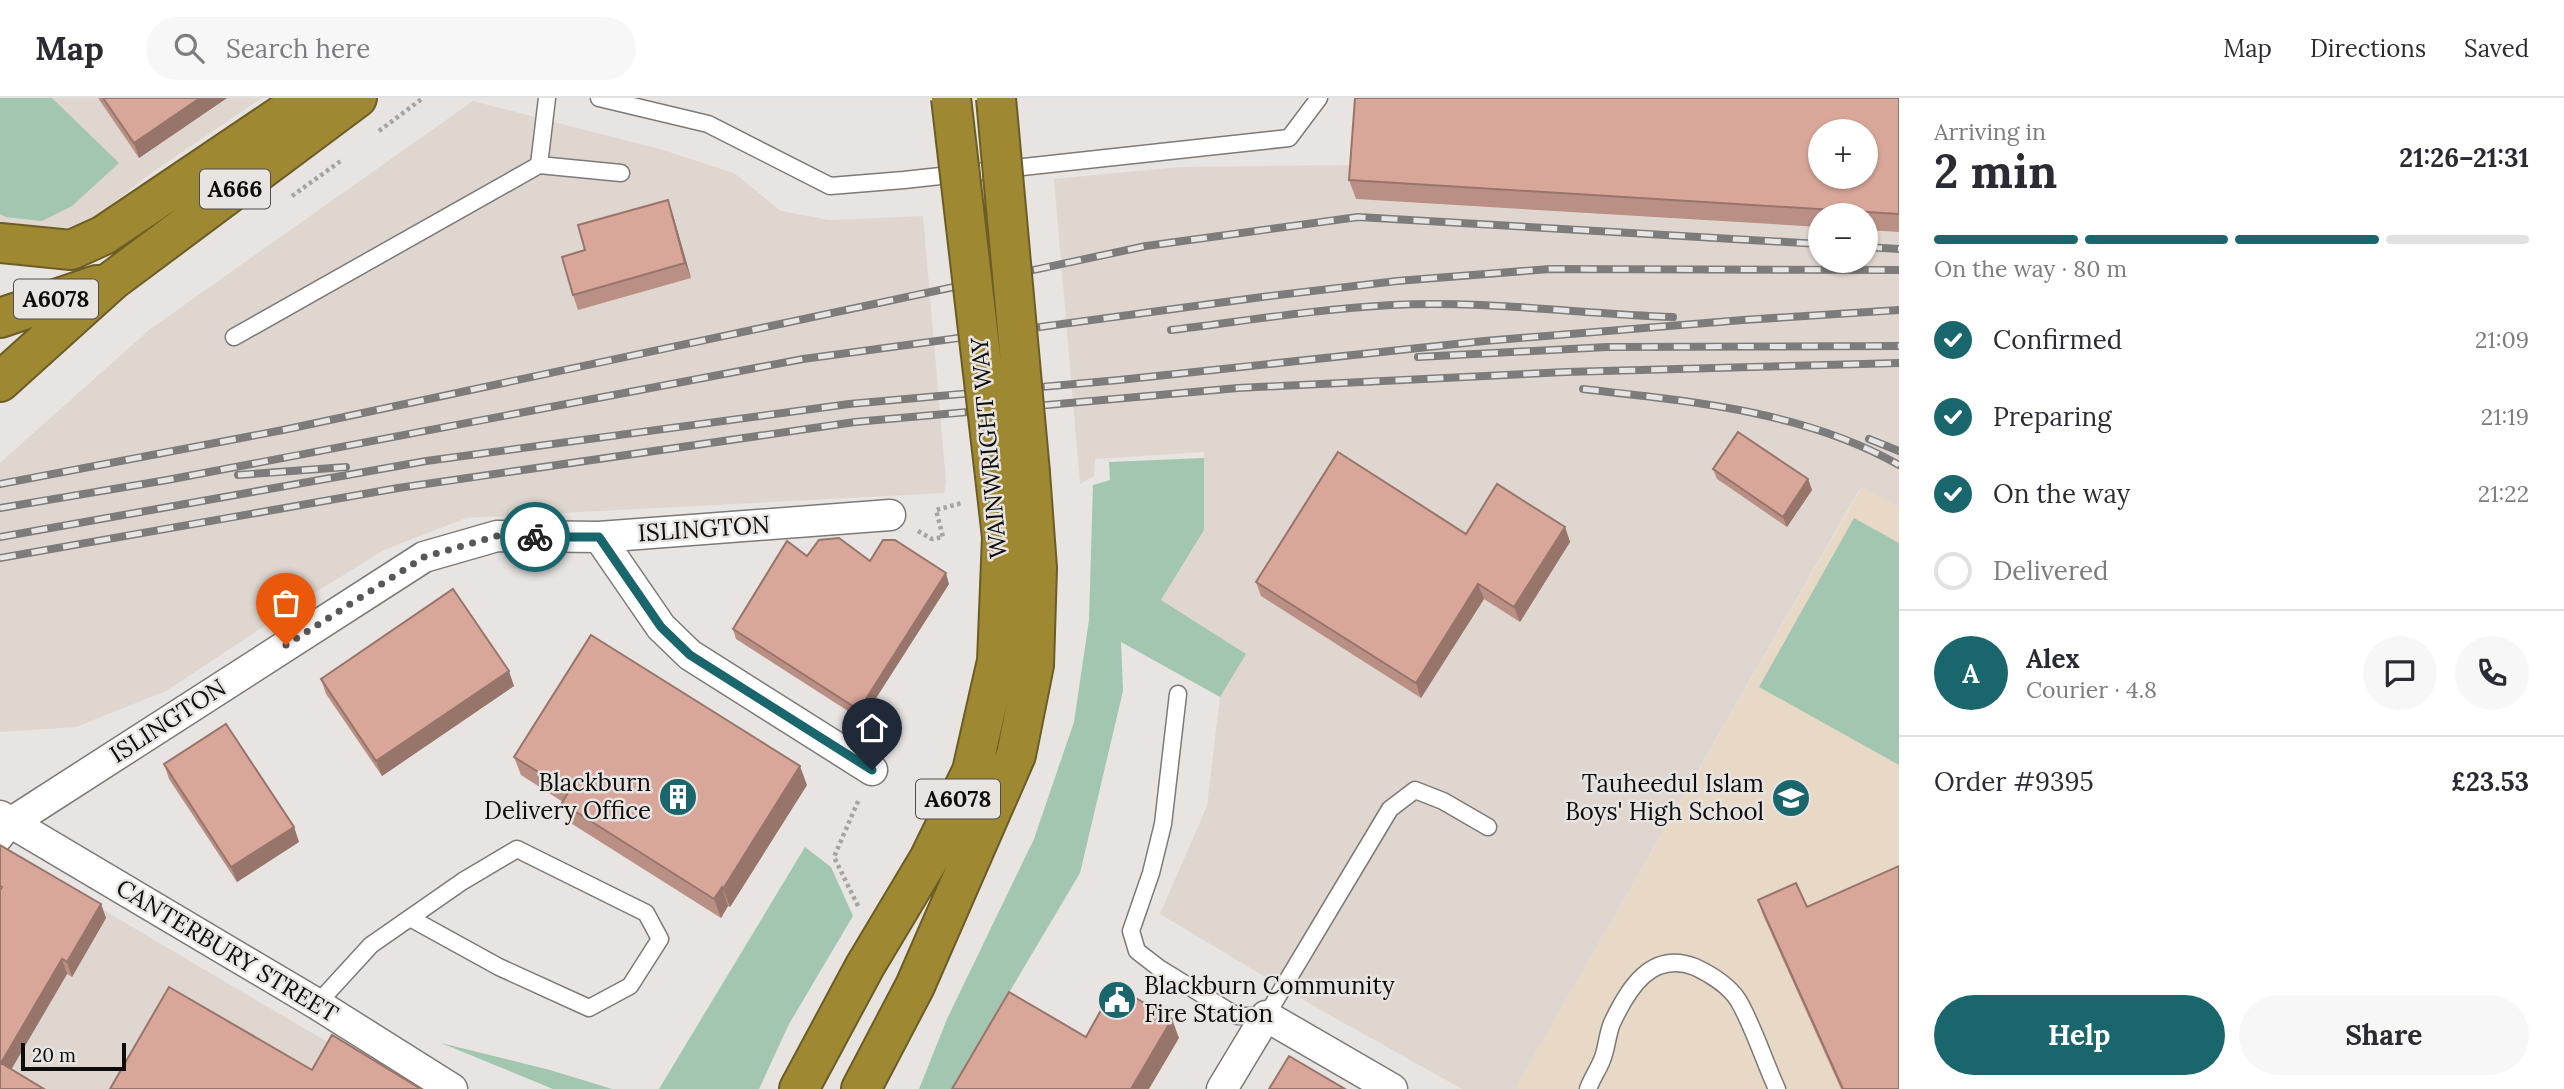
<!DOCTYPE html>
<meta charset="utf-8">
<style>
body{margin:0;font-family:Lora,serif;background:#f7f7f7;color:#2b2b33;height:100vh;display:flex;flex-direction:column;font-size:26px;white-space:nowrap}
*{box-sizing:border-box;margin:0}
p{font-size:23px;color:#7c7c81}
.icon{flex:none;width:38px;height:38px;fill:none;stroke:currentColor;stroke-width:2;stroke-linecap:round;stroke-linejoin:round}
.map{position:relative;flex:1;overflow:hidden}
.details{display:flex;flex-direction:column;background:#fff;width:665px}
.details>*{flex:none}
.controls{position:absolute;left:1808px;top:21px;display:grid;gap:14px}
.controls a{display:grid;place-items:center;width:70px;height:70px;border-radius:50%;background:#fff;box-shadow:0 2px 5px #0004;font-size:35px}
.scale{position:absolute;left:21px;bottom:18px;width:105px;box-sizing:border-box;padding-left:7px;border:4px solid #0e0d0c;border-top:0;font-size:19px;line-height:24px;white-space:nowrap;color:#0e0d0c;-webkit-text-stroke:5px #e7e4e2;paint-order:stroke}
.pin{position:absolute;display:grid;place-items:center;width:60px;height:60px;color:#fff;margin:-72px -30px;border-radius:50% 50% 50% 0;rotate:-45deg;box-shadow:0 0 7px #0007}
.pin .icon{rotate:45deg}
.courier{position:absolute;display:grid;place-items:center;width:70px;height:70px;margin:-35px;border:5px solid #19666d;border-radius:50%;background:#fff;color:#222;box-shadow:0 2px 9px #0007}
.overview em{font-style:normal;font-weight:700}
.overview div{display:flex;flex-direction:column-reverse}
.overview{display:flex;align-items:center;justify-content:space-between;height:119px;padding:0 35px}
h1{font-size:46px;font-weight:700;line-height:52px}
.bar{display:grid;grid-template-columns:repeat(4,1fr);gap:10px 7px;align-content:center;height:84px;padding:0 35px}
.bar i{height:9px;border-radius:5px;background:#e1e1e2}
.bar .current{background:#19666d}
.bar p{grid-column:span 4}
.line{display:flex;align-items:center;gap:18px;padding:0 35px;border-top:2px solid #e1e1e2}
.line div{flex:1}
.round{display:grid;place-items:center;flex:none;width:74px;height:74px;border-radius:37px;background:#f7f7f7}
ol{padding:0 35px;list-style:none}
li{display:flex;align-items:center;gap:21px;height:77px}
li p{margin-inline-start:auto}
li .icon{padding:7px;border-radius:50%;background:#19666d;color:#fff;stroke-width:4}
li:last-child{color:#7c7c81}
li i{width:38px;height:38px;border:4px solid #e1e1e2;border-radius:50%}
.button{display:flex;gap:14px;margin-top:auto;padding:14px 35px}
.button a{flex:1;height:80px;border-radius:42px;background:#19666d;color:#fff;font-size:28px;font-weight:700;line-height:80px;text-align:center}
.button a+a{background:#f7f7f7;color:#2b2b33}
header{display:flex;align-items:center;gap:42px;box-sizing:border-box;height:98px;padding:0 35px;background:#fff;border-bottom:2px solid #e1e1e2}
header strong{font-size:33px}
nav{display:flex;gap:38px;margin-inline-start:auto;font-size:24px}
.search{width:490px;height:63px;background:#f7f7f7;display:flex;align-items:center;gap:18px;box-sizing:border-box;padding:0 24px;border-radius:38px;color:#7c7c81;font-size:26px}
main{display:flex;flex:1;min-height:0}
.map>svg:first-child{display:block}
.built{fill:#dfd6cf}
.education{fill:#e8d8c6}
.green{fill:#a2c6af}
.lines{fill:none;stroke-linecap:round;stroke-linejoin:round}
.lane-casing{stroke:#7c7977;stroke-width:19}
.street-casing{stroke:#7c7977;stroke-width:33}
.highway-casing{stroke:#6c5d25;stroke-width:42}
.path{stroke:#a6a3a2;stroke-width:4.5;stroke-dasharray:3.5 3.5;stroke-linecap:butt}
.lane{stroke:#fff;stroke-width:16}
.street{stroke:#fff;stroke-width:30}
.highway{stroke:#9f8832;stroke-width:38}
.rail-casing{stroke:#7e7c7b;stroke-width:8}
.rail{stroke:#e7e4e2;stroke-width:5;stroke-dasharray:16;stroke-linecap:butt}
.highway-bridge-casing{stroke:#6c5d25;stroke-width:42;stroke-linecap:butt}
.highway-bridge{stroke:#9f8832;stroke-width:38}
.wall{fill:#bb9084}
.shaded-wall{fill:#98756b}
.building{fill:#d9a799;stroke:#98756b;stroke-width:2;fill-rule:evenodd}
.done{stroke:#5a5857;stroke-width:7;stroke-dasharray:0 12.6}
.route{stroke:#19666d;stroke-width:9}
.labels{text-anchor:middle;stroke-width:5;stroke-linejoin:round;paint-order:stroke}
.shield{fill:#e7e4e2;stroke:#4f4e4c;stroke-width:2}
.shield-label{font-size:23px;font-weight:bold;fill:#0e0d0c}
.street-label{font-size:24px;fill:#0e0d0c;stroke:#e7e4e2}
.poi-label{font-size:24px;fill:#0e0d0c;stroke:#e7e4e2;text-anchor:end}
</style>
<header>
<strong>Map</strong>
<div class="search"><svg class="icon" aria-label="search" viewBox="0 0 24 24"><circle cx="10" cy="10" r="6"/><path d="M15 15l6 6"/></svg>Search here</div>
<nav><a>Map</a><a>Directions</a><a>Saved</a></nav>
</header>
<main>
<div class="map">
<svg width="1899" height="991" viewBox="0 0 1899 991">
<rect width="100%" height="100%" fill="#e7e4e2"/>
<path class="built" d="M0,0h262l-115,78 -59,47 -41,13 -47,-6z
M473,3l190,49 71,23 47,38 48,9 94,-4 23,266 -2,11 -478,25 -82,32 -76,47 -142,94 -90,36 -76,5v-269l149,-133z
M1358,67l-2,34 464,28v34h46v-31l33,2v275l-38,-20 -346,602h-53l-143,-80 -159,-95 47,-108 13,-109 25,-43 -84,-54 43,-70v-78l-109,7 -1,17 -14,8 -26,-305 126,-12z
M0,751l407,240h-407z"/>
<path class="education" d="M1862,389l37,20v582h-384z"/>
<path class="green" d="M0,0h52l67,65 -47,43 -30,15 -36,-4 -6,-3z
M1204,360v72l-43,70 85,54 -26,43 -99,-55 2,49 -43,182 -79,133 -42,83h-40l28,-70 87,-180 40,-117 15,-102 4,-135 17,-5 -1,-18z
M1854,420l45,25v222l-140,-78z
M805,749l26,20 22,49 -64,108 -30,65h-100z
M441,945l109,27 62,19h-59z"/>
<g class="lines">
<defs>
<path id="lane" d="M599,0l109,26 122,62 74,-6 385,-42 30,-40
M539,67l82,8
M234,239l305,-172 8,-67
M1178,596l-15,130 -12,49 -20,58 6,20 22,17 78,48h29l124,-207 25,-19 28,11 45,26
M0,747l16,-20
M317,906l54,-59 92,-64 54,-32 129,64 14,26 -30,47 -41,22 -90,-41 -89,-49
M1588,991c4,-11 10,-19 14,-29 5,-12 5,-25 10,-37 16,-34 39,-73 83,-56 15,7 34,19 43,33 14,23 27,63 39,89"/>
<path id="street" d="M599,439l62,90 29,28 182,115
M0,718l317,188 135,85
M12,724l412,-265 73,-21 102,1 291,-22
M1222,991l44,-73 126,73"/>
<path id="highway" d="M0,145l71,7 33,-15 203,-137
M0,220l97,-33
M0,284l113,-102 244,-182
M799,991l66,-123 64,-107 43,-88 25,-110 5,-124 -7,-61
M861,991l54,-103 101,-231 18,-90 3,-97 -7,-95"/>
</defs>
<use href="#lane" class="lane-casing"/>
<use href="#street" class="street-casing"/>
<use href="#highway" class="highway-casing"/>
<path class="path" d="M379,33l44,-33
M292,98l50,-36
M918,433l14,8 11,-2 -7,-27 26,-7
M858,808l-24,-49 25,-58"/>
<use href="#lane" class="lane"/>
<use href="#street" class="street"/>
<use href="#highway" class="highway"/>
<defs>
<path id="rail" d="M1866,149l33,2
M1171,232c73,-9 147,-21 221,-25 94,-5 187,9 281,12
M1418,259l189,-10 292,-1
M1583,291c106,12 221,22 316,76
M1869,341l30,12
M238,377l108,-8
M0,386l283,-54 863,-184 212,-29 462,27
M0,410l167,-28 636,-121 459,-62 135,-16 153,-12 349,1
M0,439l426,-76 423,-57 270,-24 365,-39 259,-21 156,-10
M0,460l398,-70 457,-66 383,-34 328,-16 333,-9"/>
</defs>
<use href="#rail" class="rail-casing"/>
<use href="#rail" class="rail"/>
<defs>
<path id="highway-bridge" d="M951,0l44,378
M996,0l34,375"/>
</defs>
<use href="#highway-bridge" class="highway-bridge-casing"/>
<use href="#highway-bridge" class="highway-bridge"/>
</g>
<path class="wall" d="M98,0h129l-88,60z
M1899,0v134l-33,-2v-15h-46v12l-464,-28 -7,-19z
M673,117l18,63 -113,32 -5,-15 12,-45z
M1713,371l95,10 4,11 -25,37 -70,-48z
M1565,429l5,15 -50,80 -36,-23 -63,99 -160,-102 -5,-14 210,-48z
M870,463l79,23 -87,136 -126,-81 -3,-10z
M321,581l193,7 -132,90 -56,-82z
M514,659l293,28 -77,122 -2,-1 -7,12 -152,-96 -7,-19 1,-1 -42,-27z
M164,666l130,63 5,15 -62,40 -68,-103z
M0,747l101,59 5,14 -34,59 -5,-3 -67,115z
M1758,802l49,7 92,182h-58l-78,-174z"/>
<path class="shaded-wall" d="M200,0h27l-88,60 -5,-15z
M668,102l5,15 18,63 -6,-15z
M1808,381l4,11 -25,37 -4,-10z
M1565,429l5,15 -50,80 -6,-15z
M946,475l3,11 -87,136 -3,-10z
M1478,486l6,15 -63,99 -5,-15z
M509,573l5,15 -132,90 -6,-15z
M800,668l7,19 -77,122 -7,-18z
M294,729l5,15 -62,40 -6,-15z
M722,789l6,19 -7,12 -7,-19z
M101,806l5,14 -34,59 -5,-15z
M62,861l5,15 -61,104 -5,-15z
M1172,921l7,19 -30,51h-18z"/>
<path class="building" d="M103,0h97l-66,45z
M1355,0h544v116l-550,-34zM1820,33h46v46h-46z
M668,102l17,63 -112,32 -11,-38 23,-7 -7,-25z
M1738,334l70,47 -25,38 -70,-48z
M1338,354l128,82 31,-50 68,43 -51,80 -36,-23 -62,99 -160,-101z
M839,440l31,23 13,-21h12l51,33 -87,137 -126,-81 54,-88 20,15 12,-16z
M453,491l56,82 -133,90 -55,-82z
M591,537l209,131 -77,123 -1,-2 -8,12 -152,-96 7,-12 -55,-34z
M226,626l68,103 -63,40 -67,-103z
M0,747l101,59 -34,58 -5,-3 -61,104 43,26h-44v-199l2,-3 -2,-1z
M1899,768v223h-56l-85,-189 38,-17 11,24z
M169,889l143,83 20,-35 89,54h-311z
M1120,891l52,30 -41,70h-179l57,-97 77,45 24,-43 5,3z
M1289,958l56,33h-76z"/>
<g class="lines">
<path class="done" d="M286,547l138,-88 73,-21 38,1"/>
<path class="route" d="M535,439h64l62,90 29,28 182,115"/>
</g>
<defs>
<symbol id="building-disc" viewBox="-11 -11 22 22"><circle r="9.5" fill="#19666d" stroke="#e7e4e2"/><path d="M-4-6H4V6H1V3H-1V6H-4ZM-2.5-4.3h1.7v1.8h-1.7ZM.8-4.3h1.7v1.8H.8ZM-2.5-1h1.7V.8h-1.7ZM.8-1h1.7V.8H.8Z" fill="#fff"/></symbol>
<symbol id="school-disc" viewBox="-11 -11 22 22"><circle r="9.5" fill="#19666d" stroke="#e7e4e2"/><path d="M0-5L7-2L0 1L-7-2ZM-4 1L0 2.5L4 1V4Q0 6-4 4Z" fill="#fff"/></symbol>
<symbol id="civic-disc" viewBox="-11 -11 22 22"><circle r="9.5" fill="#19666d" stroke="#e7e4e2"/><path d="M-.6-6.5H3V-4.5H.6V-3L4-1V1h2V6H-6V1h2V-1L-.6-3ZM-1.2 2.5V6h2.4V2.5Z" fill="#fff"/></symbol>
</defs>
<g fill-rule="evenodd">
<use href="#building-disc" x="656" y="677" width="44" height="44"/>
<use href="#school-disc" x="1769" y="678" width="44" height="44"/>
<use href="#civic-disc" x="1095" y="880" width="44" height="44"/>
</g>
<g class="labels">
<g class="shield">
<rect x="200" y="71.5" width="70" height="39" rx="5"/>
<rect x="14" y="181.5" width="84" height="39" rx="5"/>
<rect x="916" y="681.5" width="84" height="39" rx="5"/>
</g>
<g class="shield-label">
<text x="235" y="99">A666</text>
<text x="56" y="209">A6078</text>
<text x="958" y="709">A6078</text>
</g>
<g class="street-label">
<text transform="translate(989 350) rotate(-95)" y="8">WAINWRIGHT WAY</text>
<text transform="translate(704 431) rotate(-4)" y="8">ISLINGTON</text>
<text transform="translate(168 623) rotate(-33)" y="8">ISLINGTON</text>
<text transform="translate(227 853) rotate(31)" y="8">CANTERBURY STREET</text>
</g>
<g class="poi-label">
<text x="651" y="693">Blackburn<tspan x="651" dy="28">Delivery Office</tspan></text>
<text x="1764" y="694">Tauheedul Islam<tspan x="1764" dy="28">Boys' High School</tspan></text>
<text x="1144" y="896" text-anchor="start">Blackburn Community<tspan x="1144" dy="28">Fire Station</tspan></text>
</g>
</g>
</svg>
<div class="controls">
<a>+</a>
<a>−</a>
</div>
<div class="scale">20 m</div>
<div class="pin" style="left:286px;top:547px;background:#ea580c"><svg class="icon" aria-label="bag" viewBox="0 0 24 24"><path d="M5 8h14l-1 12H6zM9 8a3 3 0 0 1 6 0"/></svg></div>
<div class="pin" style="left:872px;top:672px;background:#1f2937"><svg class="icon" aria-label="home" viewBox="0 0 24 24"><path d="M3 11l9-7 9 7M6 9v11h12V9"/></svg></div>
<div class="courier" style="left:535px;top:439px"><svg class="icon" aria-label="bike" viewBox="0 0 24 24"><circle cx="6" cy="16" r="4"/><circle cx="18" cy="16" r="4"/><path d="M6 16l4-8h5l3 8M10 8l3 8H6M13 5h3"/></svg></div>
</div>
<section class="details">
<div class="overview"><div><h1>2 min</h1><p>Arriving in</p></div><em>21:26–21:31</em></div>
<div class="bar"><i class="current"></i><i class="current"></i><i class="current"></i><i></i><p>On the way · 80 m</p></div>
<ol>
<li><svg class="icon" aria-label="check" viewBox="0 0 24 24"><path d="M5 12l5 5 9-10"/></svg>Confirmed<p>21:09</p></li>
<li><svg class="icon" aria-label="check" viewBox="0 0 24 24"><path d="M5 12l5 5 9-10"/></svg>Preparing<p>21:19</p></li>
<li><svg class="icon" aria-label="check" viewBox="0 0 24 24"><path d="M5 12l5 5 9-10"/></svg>On the way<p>21:22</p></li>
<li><i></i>Delivered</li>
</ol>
<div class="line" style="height:126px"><b class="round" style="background:#19666d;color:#fff">A</b><div><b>Alex</b><p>Courier · 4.8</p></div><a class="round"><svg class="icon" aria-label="chat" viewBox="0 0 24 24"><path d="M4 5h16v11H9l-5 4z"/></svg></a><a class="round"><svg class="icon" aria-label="phone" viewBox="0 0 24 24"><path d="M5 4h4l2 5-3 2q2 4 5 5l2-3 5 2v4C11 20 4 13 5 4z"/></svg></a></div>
<div class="line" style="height:91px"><div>Order #9395</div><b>£23.53</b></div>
<div class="button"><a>Help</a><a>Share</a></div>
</section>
</main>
